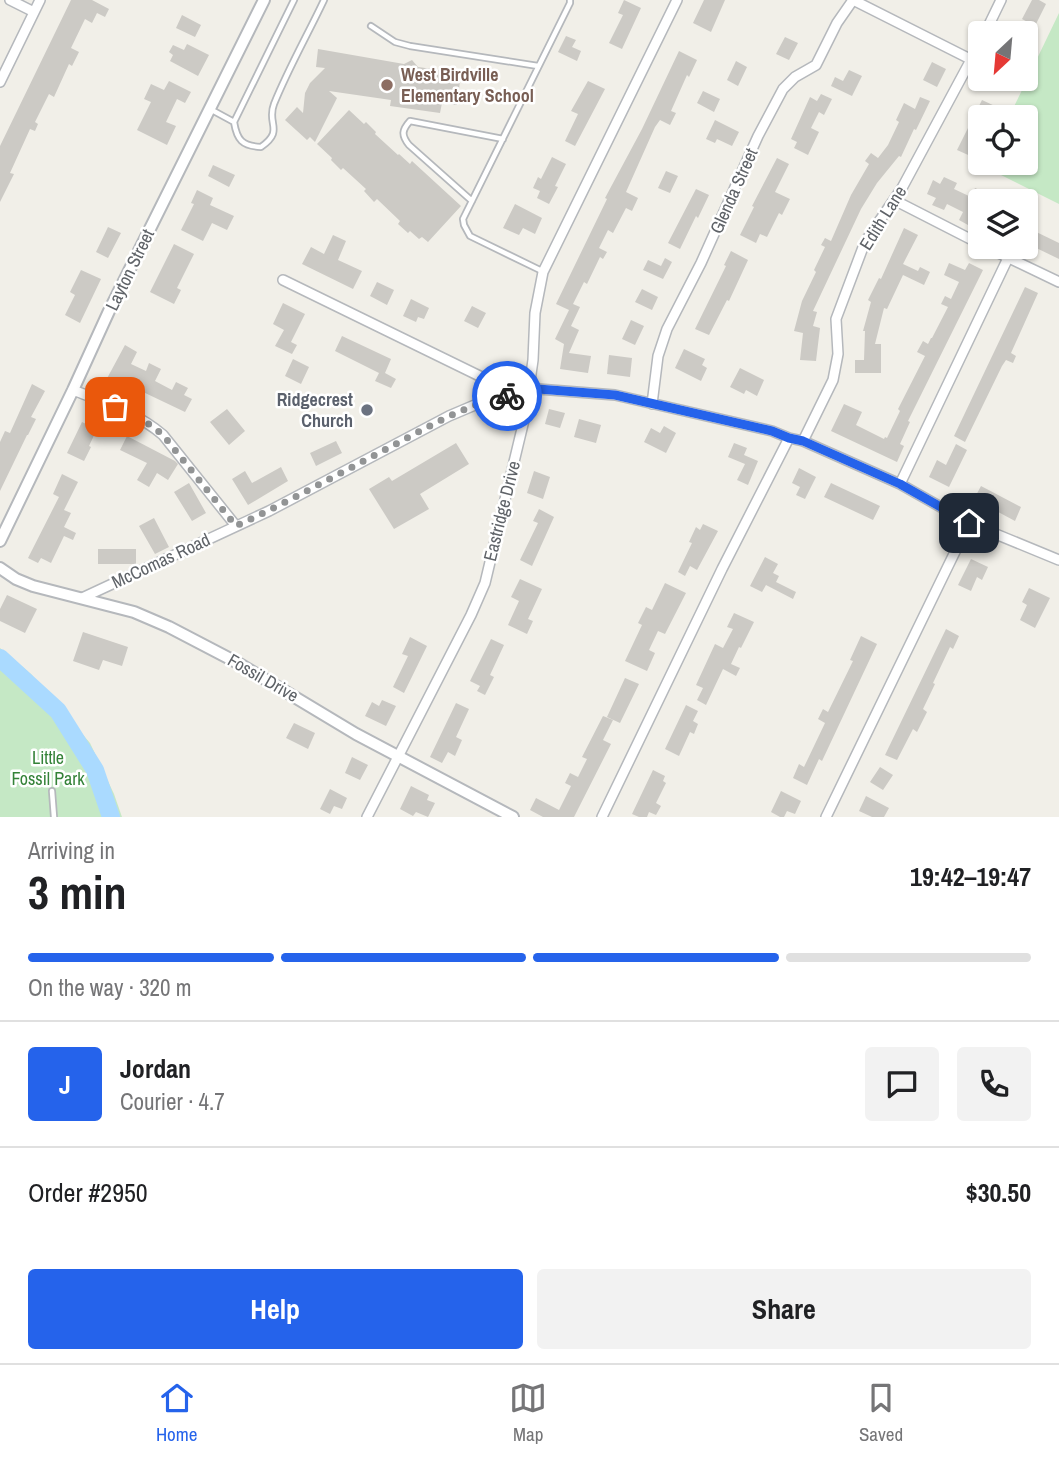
<!DOCTYPE html>
<meta charset="utf-8">
<style>
body{margin:0;font-family:"Archivo Narrow",sans-serif;background:#f2f2f2;color:#202124;height:100vh;display:flex;flex-direction:column;font-size:26px;white-space:nowrap}
*{box-sizing:border-box;margin:0}
p{font-size:23px;color:#757577}
.icon{flex:none;width:38px;height:38px;fill:none;stroke:currentColor;stroke-width:2;stroke-linecap:round;stroke-linejoin:round}
.map{position:relative;height:817px;overflow:hidden}
.sheet{display:flex;flex-direction:column;background:#fff;flex:1}
.sheet>*{flex:none}
.needle{width:46px;rotate:206deg}
.controls{position:absolute;left:968px;top:21px;display:grid;gap:14px}
.controls a{display:grid;place-items:center;width:70px;height:70px;border-radius:7px;background:#fff;box-shadow:0 2px 5px #0004;font-size:35px}
.pin{position:absolute;display:grid;place-items:center;width:60px;height:60px;color:#fff;margin:-30px;border-radius:14px;box-shadow:0 4px 10px #0006}
.courier{position:absolute;display:grid;place-items:center;width:70px;height:70px;margin:-35px;border:5px solid #2563eb;border-radius:50%;background:#fff;color:#222;box-shadow:0 2px 9px #0007}
.head em{font-style:normal;font-weight:700}
.head div{display:flex;flex-direction:column-reverse}
.head{display:flex;align-items:center;justify-content:space-between;height:119px;padding:0 28px}
h1{font-size:46px;font-weight:700;line-height:52px}
.bar{display:grid;grid-template-columns:repeat(4,1fr);gap:10px 7px;align-content:center;height:84px;padding:0 28px}
.bar i{height:9px;border-radius:5px;background:#e0e0e0}
.bar .on{background:#2563eb}
.bar p{grid-column:span 4}
.line{display:flex;align-items:center;gap:18px;padding:0 28px;border-top:2px solid #e0e0e0}
.line div{flex:1}
.round{display:grid;place-items:center;flex:none;width:74px;height:74px;border-radius:7px;background:#f2f2f2}
.action{display:flex;gap:14px;margin-top:auto;padding:14px 28px}
.action a{flex:1;height:80px;border-radius:7px;background:#2563eb;color:#fff;font-size:28px;font-weight:700;line-height:80px;text-align:center}
.action a+a{background:#f2f2f2;color:#202124}
.dock{display:flex;justify-content:space-around;align-items:center;height:98px;border-top:2px solid #e0e0e0;background:#fff;font-size:19px;color:#757577}
.dock a{display:grid;justify-items:center;gap:4px}
.dock .on{color:#2563eb}
.map>svg:first-child{display:block}
.green{fill:#c5e8c5}
.lines{fill:none;stroke-linecap:round;stroke-linejoin:round}
.river{stroke:#aadaff;stroke-width:18}
.building{fill:#cccac5}
.service-casing{stroke:#b5b8bc;stroke-width:8}
.minor-casing{stroke:#b5b8bc;stroke-width:12}
.tertiary-casing{stroke:#b5b8bc;stroke-width:14}
.service{stroke:#fff;stroke-width:4.5}
.minor{stroke:#fff;stroke-width:9}
.tertiary{stroke:#fff;stroke-width:10}
.done{stroke:#929495;stroke-width:7;stroke-dasharray:0 12.6}
.route{stroke:#2563eb;stroke-width:9}
.education-dot{fill:#8d6e63;stroke:#fff;stroke-width:2.5}
.worship-dot{fill:#6b7280;stroke:#fff;stroke-width:2.5}
.labels{text-anchor:middle;stroke-width:5;stroke-linejoin:round;paint-order:stroke}
.education-label{font-size:18px;font-weight:bold;fill:#785e54;stroke:#fff;text-anchor:start}
.street-label{font-size:18px;fill:#5f6368;stroke:#fff}
.worship-label{font-size:18px;font-weight:bold;fill:#5b616d;stroke:#fff;text-anchor:end}
.park-label{font-size:18px;fill:#348238;stroke:#fff}
</style>
<div class="map">
<svg width="1059" height="817" viewBox="0 0 1059 817">
<rect width="100%" height="100%" fill="#f1efe8"/>
<path class="green" d="M1059,13v191l-74,-37 2,-4h39v-46h-17z
M0,648l31,26 59,69 24,51 8,23h-122z"/>
<g class="lines">
<path class="river" d="M0,658l58,53 37,59 16,47"/>
</g>
<path class="building" d="M71,0h21l17,9 -4,8 -8,-4 -5,10 -7,-4 -14,29 8,4 -7,14 -3,-2 -15,33 -5,-3 -14,28 3,2 -3,7 -5,-2 -20,44 4,1 -14,28v-56z
M624,0l17,8 -19,41 -13,-6 14,-28 -5,-2z
M704,0h21l-14,32 -18,-9z
M1032,0h7l7,4 -11,22 -13,-7z
M182,15l19,10 -6,12 -19,-9z
M566,36l10,4 -4,7 9,4 -4,10 -19,-9z
M785,37l13,6 -9,17 -13,-6z
M187,44l22,11 -11,21 -28,-15 3,-6 -4,-3 4,-7 11,5z
M318,49l86,15 8,-4 6,7 43,6 -4,32 -15,-2 -2,10 -50,-7 1,-6 -62,-9 8,7 -22,44 -5,-5 -3,3 -22,-20 12,-13 6,6 2,-20 5,-10 15,-15 -9,-1z
M679,51l18,9 -8,17 -2,-2 -16,36 5,2 -6,12 -10,-5 -5,7 -29,65 12,6 -6,13 -6,-3 -13,25 -5,-3 -9,18 8,4 -4,7 -3,-2 -13,27 -3,-2 -11,22 7,3 -9,19 8,4 -10,23 22,3 -3,17 -28,-4 4,-25 -9,-5 14,-29 -13,-6 51,-105 -2,-1 37,-69z
M736,61l11,6 -9,19 -11,-6z
M932,62l14,7 -9,18 -14,-7z
M849,70l13,6 -10,20 -21,-10 4,-9 8,4z
M169,81l22,11 -6,11 -8,-4 -11,23 10,4 -9,19 -30,-15 14,-28 -7,-3 7,-15 13,6z
M588,81l17,8 -30,57 -10,-5 13,-27 -7,-3z
M703,91l17,8 -6,13 -17,-9z
M821,94l11,5 -8,16 -5,-3 -8,16 8,4 -11,23 -14,-7 3,-6 -6,-3 19,-42 7,4z
M920,97l10,4 -14,29 -2,-1 -13,28 -2,-1 -22,27 -16,26 -48,102 4,1 -4,14 7,2 -4,33 -16,-1 3,-27 -9,-2 8,-30 14,-29 -2,-2 11,-23 -4,-2 4,-7 6,3 20,-46 18,-31 -4,-3 6,-8 7,5 10,-13 11,-23 -3,-2 8,-17 11,6z
M982,100l15,7 -5,10h-12v20l-3,6 3,1v4l-5,10 -18,-8z
M349,110l15,14 2,-2 10,10 -1,2 23,21 1,-1 11,10 2,-3 49,45 -33,36 -6,-5 -3,2 -9,-8 -2,2 -10,-9 2,-3 -23,-22 -3,3 -10,-11 2,-2 -23,-21 -2,2 -10,-10 1,-2 -15,-14z
M715,120l24,12 -7,14 -15,-7 -2,4 -9,-4z
M552,157l14,7 -11,22 3,1 -9,17 -12,-6 3,-7 -7,-3 5,-11 3,2z
M777,158l12,6 -14,28 15,7 -8,16 -3,-2 -12,24 -7,-3 -4,9 -16,-8 14,-28 -2,-1z
M213,165l22,10 -6,12 -21,-11z
M666,171l12,5 -8,17 -12,-5z
M944,177l13,6 -3,6 17,8 4,-9 9,4 -4,7v21l-8,-4 -4,9 -9,-5 4,-8 -16,-8 -3,6 -12,-5 4,-7 -9,-4 6,-14 7,4z
M696,189l13,6 -11,23 -2,-2 -16,33 -12,-6z
M197,190l16,8 -3,7 24,11 -7,14 -15,-7 -9,18 -22,-11 13,-26 -3,-1z
M515,204l27,14 -7,16 -12,-6 -4,7 -16,-7z
M108,227l13,6 -13,25 -12,-6z
M1026,227l33,16v16l-33,-16z
M904,228l14,7 -15,29 15,7 2,-4 10,5 -6,13 -21,-10 -16,34 -3,-1 -9,36h6v29h-26v-13h9l1,-29h-2l8,-29 -3,-2 11,-22 2,1z
M333,235l13,6 -8,19 24,11 -9,18 -51,-25 9,-17 13,7z
M174,244l20,10 -17,34 4,2 -7,14 -24,-12z
M731,251l17,9 -19,41 -2,-1 -18,35 -14,-6 31,-63 -2,-1z
M665,258l7,4 -9,17 -20,-9 5,-10 13,6z
M949,263l16,7 4,-7 14,7 -75,151 2,1 -10,22 4,2 -7,16 -66,-31 13,-27 18,8 -6,13 28,14 1,-2 2,1 13,-27 -2,-2 27,-53 -8,-4 6,-11 5,3 3,-6h1l16,-31 -7,-3 4,-8 6,3 8,-17 -15,-7z
M81,270l20,9 -21,44 -15,-8 10,-20 -5,-3z
M377,282l17,8 -7,15 -17,-9z
M1025,287l13,6 -27,60 5,3 -3,7 -7,-3 -4,6 -37,76 -11,-6z
M642,289l16,8 -6,13 -17,-8z
M411,299l18,9 -5,11 -6,-2 -2,5 -13,-6z
M283,303l22,11 -14,28 6,3 -5,9 -17,-8 9,-16 -11,-6z
M472,306l14,7 -8,15 -14,-7z
M631,320l13,6 -9,19 -13,-6z
M342,336l49,23 -6,14 11,6 -5,9 -16,-7 4,-8 -44,-22z
M125,345l12,7 -6,12 15,7 3,-8 12,6 -6,12 17,9 4,-8 12,6 -4,7 8,4 -7,13 -63,-30 -5,9 -13,-7z
M684,349l21,10 -3,6 5,3 -6,13 -26,-13z
M609,355l23,3 -2,19 -23,-3z
M293,359l16,8 -8,17 -16,-8z
M740,368l24,12 -7,16 -11,-6 -2,4 -14,-7z
M32,384l13,7 -14,26 5,2 -8,16h-1l-27,56v-49l5,-11 5,2z
M94,409l10,5 -15,32 2,1 -7,14 -17,-8 15,-31 4,2z
M227,409l18,22 -16,14 -19,-23z
M549,409l16,4 -5,15 -15,-4z
M579,419l22,6 -5,18 -22,-6z
M664,426l12,7 -10,20 -22,-11 7,-14 9,5z
M127,436l48,25 3,3 -10,16 -11,-7 -8,14 -12,-7 10,-17 -27,-13z
M336,441l6,12 -26,13 -6,-13z
M456,443l13,21 -49,30 9,15 -35,20 -25,-40 20,-12 3,4z
M734,443l13,5 -3,7 14,6 -10,24 -11,-5 8,-16 -17,-7z
M956,444l11,6 -18,37 -20,-10 8,-17 9,5z
M281,467l7,14 -40,24 -16,-26 13,-8 7,12z
M799,468l17,9 -11,22 -9,-4 4,-8 -8,-4z
M534,471l16,6 -7,22 -16,-6z
M62,474l16,8 -14,28 7,3 -7,14 12,6 -3,7 -9,-4 -13,27 -10,-5 -3,5 -10,-5 31,-61 -6,-3z
M189,483l17,30 -14,8 -18,-29z
M831,483l49,23 -7,14 -49,-23z
M981,486l40,21 -6,14 -41,-22z
M539,509l15,8 -22,49 -12,-6 18,-37 -5,-2z
M154,518l15,29 -14,7 -16,-28z
M703,524l15,7 -21,39 -7,-4 -5,10 -7,-4 14,-29 -3,-1 7,-15 4,3z
M98,549h38v15h-38z
M765,557l13,7 -5,9 6,3 -3,6 20,10 -3,7 -27,-14 -4,7 -12,-6z
M971,559l17,8 -6,13 -5,-3 -6,14 -13,-6z
M520,579l22,10 -14,30 5,2 -6,13 -19,-9 11,-24 -8,-4z
M665,583l21,10 -21,41 -7,-3 -9,19 6,3 -8,18 -22,-10 17,-36 -4,-2 8,-16 6,3z
M1029,588l21,10 -15,30 -15,-8 7,-15 -5,-3z
M7,595l30,14 -12,24 -25,-12v-12z
M734,613l20,9 -13,26 -2,-1 -8,17 9,4 -4,8 -13,-7 -17,36 -9,-5 6,-12 -7,-3 19,-41 8,4 10,-19 -6,-2z
M946,629l13,7 -6,13 -3,-2 -17,36 2,1 -12,25 4,3 -10,20 -4,-3 -16,31 -12,-5z
M83,632l45,15 -6,19 -19,-6 -4,10 -26,-9z
M861,636l16,8 -55,117 -3,-2 -12,26 -14,-7 6,-14 5,3 21,-44 -7,-4 5,-10 5,3 25,-51 -3,-1z
M410,637l17,9 -23,47 -11,-6 15,-31 -6,-2z
M491,639l13,6 -14,30 4,2 -9,18 -8,-4 3,-5 -10,-5z
M625,678l14,6 -19,39 -13,-6z
M382,700l14,6 -10,20 -21,-10 7,-14 7,4z
M456,703l13,6 -13,28 6,3 -7,16 -7,-4 -6,11 -12,-6z
M686,705l12,6 -5,10 5,3 -4,10 -4,-2 -11,24 -14,-7z
M603,716l10,4 -10,20 8,4 -37,73h-31l-13,-7 6,-12 23,12 12,-24 -6,-3 5,-10 8,4 9,-18 -5,-2z
M294,723l21,10 -7,16 -22,-11z
M352,757l16,8 -8,15 -15,-7z
M880,767l13,8 -10,15 -13,-8z
M653,770l12,6 -2,5 3,2 -10,20 5,3 -5,9 -7,-3 -2,5h-8l-7,-3z
M411,786l18,9 -2,5 8,3 -7,14 -12,-5 -3,4 -13,-7z
M330,789l17,9 -5,11 -8,-3 -4,8 -10,-5z
M781,791l20,10 -6,13 -8,-3 -3,6h-4l-9,-5z
M866,796l23,12 -5,9h-12l-13,-6z"/>
<g class="lines">
<defs>
<path id="service" d="M294,0l-60,122c3,18 8,24 27,25 24,-17 5,-23 13,-43 14,-35 34,-70 50,-104
M371,26l24,16 15,4 128,20
M210,109l24,13
M472,201l-63,-56c-8,-10 -7,-15 1,-24l93,18
M542,271l-72,-35 -6,-11 -1,-6 107,-216v-3
M52,791l2,26"/>
<path id="minor" d="M10,0l24,12
M853,0l119,60
M985,33l16,-33
M0,82l40,-82
M894,200l86,44
M986,247l73,35
M283,280l215,105 24,5
M73,390c33,13 63,22 90,45l73,91
M652,404l6,-48 9,-27 34,-66 57,-127 25,-47 12,-12 21,-12 21,-42 16,-23
M803,441l30,-61 5,-26 -2,-35 29,-77 37,-54 78,-145
M900,484l108,-226
M82,598l187,-87 180,-95 40,-17 49,-10 77,6 157,36 17,7 14,3 97,43 69,39 90,37
M367,817l104,-202 14,-32 40,-167 8,-56 2,-47 8,-41 134,-272
M602,817l120,-248 67,-131
M826,817l143,-294"/>
<path id="tertiary" d="M0,541l73,-151 36,-79 155,-311
M0,568l16,11 17,7 101,26 35,15 69,36 118,71 157,83"/>
</defs>
<use href="#service" class="service-casing"/>
<use href="#minor" class="minor-casing"/>
<use href="#tertiary" class="tertiary-casing"/>
<use href="#service" class="service"/>
<use href="#minor" class="minor"/>
<use href="#tertiary" class="tertiary"/>
</g>
<g class="lines">
<path class="done" d="M115,407c18,7 33,15 48,28l73,91c54,-25 106,-54 158,-81 36,-19 73,-41 113,-49"/>
<path class="route" d="M507,396l31,-7 77,6 157,36 17,7 14,3 97,43 69,39"/>
</g>
<circle class="education-dot" cx="387" cy="85" r="7"/>
<circle class="worship-dot" cx="367" cy="410" r="7"/>
<g class="labels">
<g class="education-label">
<text x="401" y="81">West Birdville<tspan x="401" dy="21">Elementary School</tspan></text>
</g>
<g class="street-label">
<text transform="translate(734 191) rotate(-66)" y="6">Glenda Street</text>
<text transform="translate(883 218) rotate(-58)" y="6">Edith Lane</text>
<text transform="translate(130 270) rotate(-64)" y="6">Layton Street</text>
<text transform="translate(502 511) rotate(-76)" y="6">Eastridge Drive</text>
<text transform="translate(161 561) rotate(-25)" y="6">McComas Road</text>
<text transform="translate(263 678) rotate(30)" y="6">Fossil Drive</text>
</g>
<g class="worship-label">
<text x="353" y="406">Ridgecrest<tspan x="353" dy="21">Church</tspan></text>
</g>
<g class="park-label">
<text x="48" y="764">Little<tspan x="48" dy="21">Fossil Park</tspan></text>
</g>
</g>
</svg>
<div class="controls">
<a><svg class="needle" viewBox="-14 -14 28 28"><path d="M0-13l5 13h-10z" fill="#e53935"/><path d="M0 13l5-13h-10z" fill="#757577"/></svg></a>
<a><svg class="icon" aria-label="locate" viewBox="0 0 24 24"><circle cx="12" cy="12" r="6"/><path d="M12 2v4M12 18v4M2 12h4M18 12h4"/></svg></a>
<a><svg class="icon" aria-label="layers" viewBox="0 0 24 24"><path d="M12 4l9 5-9 5-9-5zM3 14l9 5 9-5"/></svg></a>
</div>
<div class="pin" style="left:115px;top:407px;background:#ea580c"><svg class="icon" aria-label="bag" viewBox="0 0 24 24"><path d="M5 8h14l-1 12H6zM9 8a3 3 0 0 1 6 0"/></svg></div>
<div class="pin" style="left:969px;top:523px;background:#1f2937"><svg class="icon" aria-label="home" viewBox="0 0 24 24"><path d="M3 11l9-7 9 7M6 9v11h12V9"/></svg></div>
<div class="courier" style="left:507px;top:396px"><svg class="icon" aria-label="bike" viewBox="0 0 24 24"><circle cx="6" cy="16" r="4"/><circle cx="18" cy="16" r="4"/><path d="M6 16l4-8h5l3 8M10 8l3 8H6M13 5h3"/></svg></div>
</div>
<section class="sheet">
<div class="head"><div><h1>3 min</h1><p>Arriving in</p></div><em>19:42–19:47</em></div>
<div class="bar"><i class="on"></i><i class="on"></i><i class="on"></i><i></i><p>On the way · 320 m</p></div>
<div class="line" style="height:126px"><b class="round" style="background:#2563eb;color:#fff">J</b><div><b>Jordan</b><p>Courier · 4.7</p></div><a class="round"><svg class="icon" aria-label="chat" viewBox="0 0 24 24"><path d="M4 5h16v11H9l-5 4z"/></svg></a><a class="round"><svg class="icon" aria-label="phone" viewBox="0 0 24 24"><path d="M5 4h4l2 5-3 2q2 4 5 5l2-3 5 2v4C11 20 4 13 5 4z"/></svg></a></div>
<div class="line" style="height:91px"><div>Order #2950</div><b>$30.50</b></div>
<div class="action"><a>Help</a><a>Share</a></div>
</section>
<nav class="dock">
<a class="on"><svg class="icon" aria-label="home" viewBox="0 0 24 24"><path d="M3 11l9-7 9 7M6 9v11h12V9"/></svg>Home</a>
<a><svg class="icon" aria-label="map" viewBox="0 0 24 24"><path d="M3 6l6-2 6 2 6-2v14l-6 2-6-2-6 2zM9 4v14M15 6v14"/></svg>Map</a>
<a><svg class="icon" aria-label="saved" viewBox="0 0 24 24"><path d="M7 4h10v16l-5-4-5 4z"/></svg>Saved</a>
</nav>
